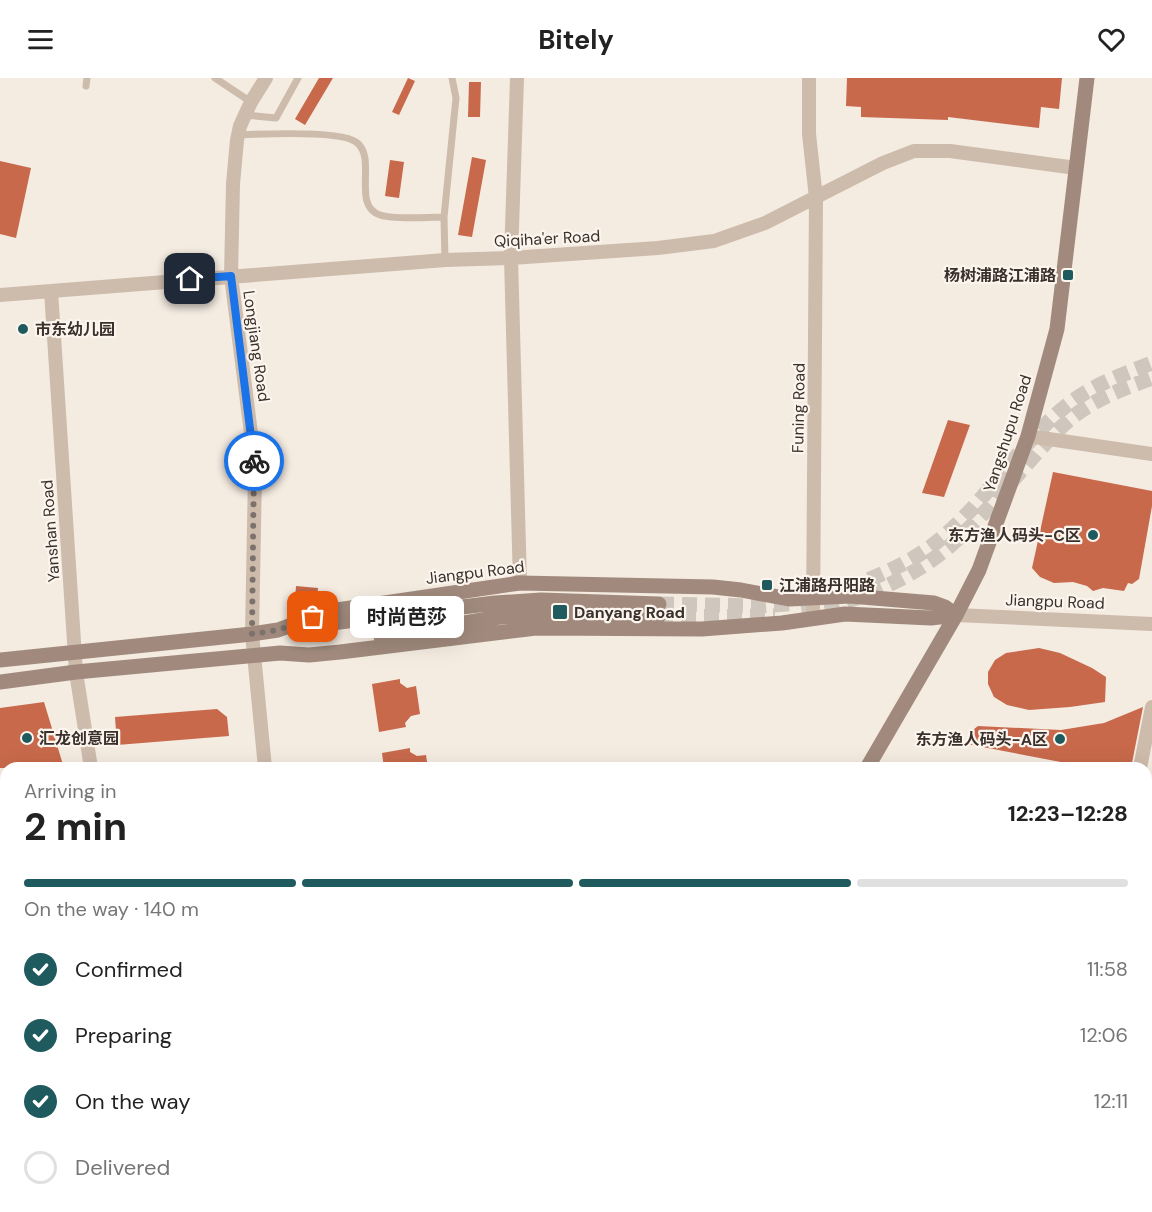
<!DOCTYPE html>
<meta charset="utf-8">
<style>
body{margin:0;font-family:"DM Sans","Noto Sans SC",sans-serif;background:#f6f6f6;color:#222;height:100vh;display:flex;flex-direction:column;font-size:22px;white-space:nowrap}
*{box-sizing:border-box;margin:0}
p{font-size:20px;color:#767676}
.icon{flex:none;width:33px;height:33px;fill:none;stroke:currentColor;stroke-width:2;stroke-linecap:round;stroke-linejoin:round}
.map{position:relative;flex:1;overflow:hidden}
.side{position:absolute;left:0px;top:684px;width:1152px;height:450px;display:flex;flex-direction:column;background:#fff;border-radius:18px 18px 0 0;box-shadow:0 6px 24px #0002}
.side>*{flex:none}
.pin{position:absolute;display:grid;place-items:center;width:51px;height:51px;color:#fff;margin:-26px;border-radius:12px;box-shadow:0 3px 9px #0006}
.courier{position:absolute;display:grid;place-items:center;width:60px;height:60px;margin:-30px;border:4px solid #1a73e8;border-radius:50%;background:#fff;color:#222;box-shadow:0 2px 8px #0007}
.bubble{position:absolute;height:42px;border-radius:9px;background:#fff;box-shadow:0 6px 24px #0002;font-size:20px;font-weight:700;line-height:42px;text-align:center}
.headline em{font-style:normal;font-weight:700}
.headline div{display:flex;flex-direction:column-reverse}
.headline{display:flex;align-items:center;justify-content:space-between;height:102px;padding:0 24px}
h1{font-size:39px;font-weight:700;line-height:45px}
.bar{display:grid;grid-template-columns:repeat(4,1fr);gap:9px 6px;align-content:center;height:72px;padding:0 24px}
.bar i{height:8px;border-radius:4px;background:#e0e0e0}
.bar .selected{background:#1f5a5e}
.bar p{grid-column:span 4}
ol{padding:0 24px;list-style:none}
li{display:flex;align-items:center;gap:18px;height:66px}
li p{margin-inline-start:auto}
li .icon{padding:6px;border-radius:50%;background:#1f5a5e;color:#fff;stroke-width:4}
li:last-child{color:#767676}
li i{width:33px;height:33px;border:3px solid #e0e0e0;border-radius:50%}
header{display:flex;justify-content:space-between;align-items:center;height:78px;padding:0 24px;background:#fff;font-size:27px;font-weight:700}
.map>svg:first-child{display:block}
.building{fill:#c8694b}
.lines{fill:none;stroke-linecap:round;stroke-linejoin:round}
.secondary-tunnel{stroke:#cfc6bd;stroke-width:15;stroke-dasharray:15 8;stroke-linecap:butt}
.service{stroke:#cdbbac;stroke-width:7}
.minor{stroke:#cdbbac;stroke-width:14}
.secondary{stroke:#a18a7d;stroke-width:15}
.done{stroke:#7c716b;stroke-width:6;stroke-dasharray:0 10.8}
.route{stroke:#1a73e8;stroke-width:8}
.poi-dot{fill:#1f5a5e;stroke:#fbf5ee;stroke-width:2}
.labels{text-anchor:middle;stroke-width:4.5;stroke-linejoin:round;paint-order:stroke}
.street-label{font-size:16px;fill:#3b302b;stroke:#fbf5ee}
.poi-label{font-size:16px;font-weight:bold;fill:#3b302b;stroke:#fbf5ee;text-anchor:start}
</style>
<header><svg class="icon" aria-label="menu" viewBox="0 0 24 24"><path d="M4 6h16M4 12h16M4 18h16"/></svg>Bitely<svg class="icon" aria-label="heart" viewBox="0 0 24 24"><path d="M12 20l-8-8c-3-5 5-10 8-4 3-6 11-1 8 4z"/></svg></header>
<div class="map">
<svg width="1152" height="1134" viewBox="0 0 1152 1134">
<rect width="100%" height="100%" fill="#f4ebe1"/>
<path class="building" d="M319,0h14l-28,47 -10,-6z
M408,0l7,3 -16,34 -7,-3z
M847,0h215l-3,31 -18,-2 -2,21 -91,-11v3l-87,-3v-10l-15,-1z
M469,4h12l-1,35h-12z
M472,79l14,3 -14,77 -14,-2z
M390,82l14,2 -5,36 -14,-2z
M0,83l31,7 -15,70 -16,-4z
M948,342l22,5 -26,72 -22,-4z
M1053,394l99,19v15l-13,73 -7,5 -4,-1 -4,8 -21,-3 -10,3 -6,-5 -14,-4 -19,1 -14,-6 -8,-9z
M296,508l22,2 -1,14 -22,-1z
M1039,570l21,5 32,15 14,9 -1,25 -35,5 -41,3 -22,-5 -13,-8 -6,-13v-12l7,-12 11,-7z
M400,601v4l7,5 9,-2 4,28 -9,2 -6,7 1,4 -27,5 -7,-48z
M44,624l20,66h-64v-60z
M1143,629l-12,61h-39l-125,-24 2,-11 9,-7 83,4 43,-7z
M217,631l10,8 2,19 -112,9 -2,-28z
M410,670v4l7,4 9,-1 2,13h-44l-2,-15z"/>
<g class="lines">
<path class="secondary-tunnel" d="M826,518c34,-13 69,-25 100,-46 55,-38 88,-102 140,-144 26,-21 56,-31 86,-43
M659,526l102,2 36,-3
M802,535c46,-9 96,-28 134,-56 32,-24 58,-55 84,-85 17,-19 34,-40 54,-56 23,-18 51,-28 78,-38
M658,539l117,-1"/>
<path class="service" d="M215,0l36,24
M86,8l1,-8
M245,37l31,3 22,-40
M238,57c23,-1 102,-5 118,7 22,15 -5,64 24,73 14,5 47,2 64,2l12,-119 -4,-20
M444,139l1,43
M1146,727l6,1"/>
<path class="minor" d="M517,0l-6,180 9,325
M809,0v56l7,64 -3,420
M51,213l25,381 15,96
M0,217l445,-35 66,-2 147,-10 56,-7 51,-18 118,-60 31,-12h36l126,17
M1028,358l124,18
M956,537l196,9
M265,690l-13,-134 3,-160 -2,-25 -22,-173 2,-92 4,-44 3,-14 11,-24 15,-24
M1140,690l12,-61
M0,962l6,-1
M1146,1032l6,3
M0,1033l6,-1
M325,1128l1,6"/>
<path class="secondary" d="M307,548l188,-23 46,-3 118,4
M381,559l119,-20 38,-3 120,3
M0,582l252,-26 26,-4 52,-19 190,-28 193,4 28,3 48,9 61,-3 84,7 11,4 11,8
M0,604l76,-10 204,-19 29,2 31,-3 196,-24 166,1 80,-6 63,-9 86,4 25,-3
M867,690l89,-153 23,-45 49,-134 29,-107 30,-251
M625,1134l3,-6"/>
</g>
<g class="lines">
<path class="done" d="M254,383l-2,173 26,-4 35,-13"/>
<path class="route" d="M190,201l41,-3 23,185"/>
</g>
<g class="poi-dot">
<rect x="1062" y="191" width="12" height="12" rx="3"/>
<circle cx="23" cy="251" r="6"/>
<circle cx="1093" cy="457" r="6"/>
<rect x="761" y="501" width="12" height="12" rx="3"/>
<rect x="552" y="526" width="16" height="16" rx="3"/>
<circle cx="27" cy="660" r="6"/>
<circle cx="1060" cy="661" r="6"/>
</g>
<g class="labels">
<g class="street-label">
<text transform="translate(547 160) rotate(-3)" y="6">Qiqiha'er Road</text>
<text transform="translate(257 268) rotate(82)" y="6">Longjiang Road</text>
<text transform="translate(798 330) rotate(-89)" y="6">Funing Road</text>
<text transform="translate(1007 355) rotate(-72)" y="6">Yangshupu Road</text>
<text transform="translate(50 453) rotate(-94)" y="6">Yanshan Road</text>
<text transform="translate(475 494) rotate(-7)" y="6">Jiangpu Road</text>
<text transform="translate(1055 523) rotate(2)" y="6">Jiangpu Road</text>
</g>
<g class="poi-label">
<text x="1056" y="203" text-anchor="end">杨树浦路江浦路</text>
<text x="35" y="257">市东幼儿园</text>
<text x="1081" y="463" text-anchor="end">东方渔人码头-C区</text>
<text x="779" y="513">江浦路丹阳路</text>
<text x="574" y="540">Danyang Road</text>
<text x="39" y="666">汇龙创意园</text>
<text x="1048" y="667" text-anchor="end">东方渔人码头-A区</text>
</g>
</g>
</svg>
<div class="pin" style="left:313px;top:539px;background:#ea580c"><svg class="icon" aria-label="bag" viewBox="0 0 24 24"><path d="M5 8h14l-1 12H6zM9 8a3 3 0 0 1 6 0"/></svg></div>
<div class="pin" style="left:190px;top:201px;background:#1f2937"><svg class="icon" aria-label="home" viewBox="0 0 24 24"><path d="M3 11l9-7 9 7M6 9v11h12V9"/></svg></div>
<div class="courier" style="left:254px;top:383px"><svg class="icon" aria-label="bike" viewBox="0 0 24 24"><circle cx="6" cy="16" r="4"/><circle cx="18" cy="16" r="4"/><path d="M6 16l4-8h5l3 8M10 8l3 8H6M13 5h3"/></svg></div>
<div class="bubble" style="left:350px;top:518px;width:114px">时尚芭莎</div>
<section class="side">
<div class="headline"><div><h1>2 min</h1><p>Arriving in</p></div><em>12:23–12:28</em></div>
<div class="bar"><i class="selected"></i><i class="selected"></i><i class="selected"></i><i></i><p>On the way · 140 m</p></div>
<ol>
<li><svg class="icon" aria-label="check" viewBox="0 0 24 24"><path d="M5 12l5 5 9-10"/></svg>Confirmed<p>11:58</p></li>
<li><svg class="icon" aria-label="check" viewBox="0 0 24 24"><path d="M5 12l5 5 9-10"/></svg>Preparing<p>12:06</p></li>
<li><svg class="icon" aria-label="check" viewBox="0 0 24 24"><path d="M5 12l5 5 9-10"/></svg>On the way<p>12:11</p></li>
<li><i></i>Delivered</li>
</ol>
</section>
</div>
